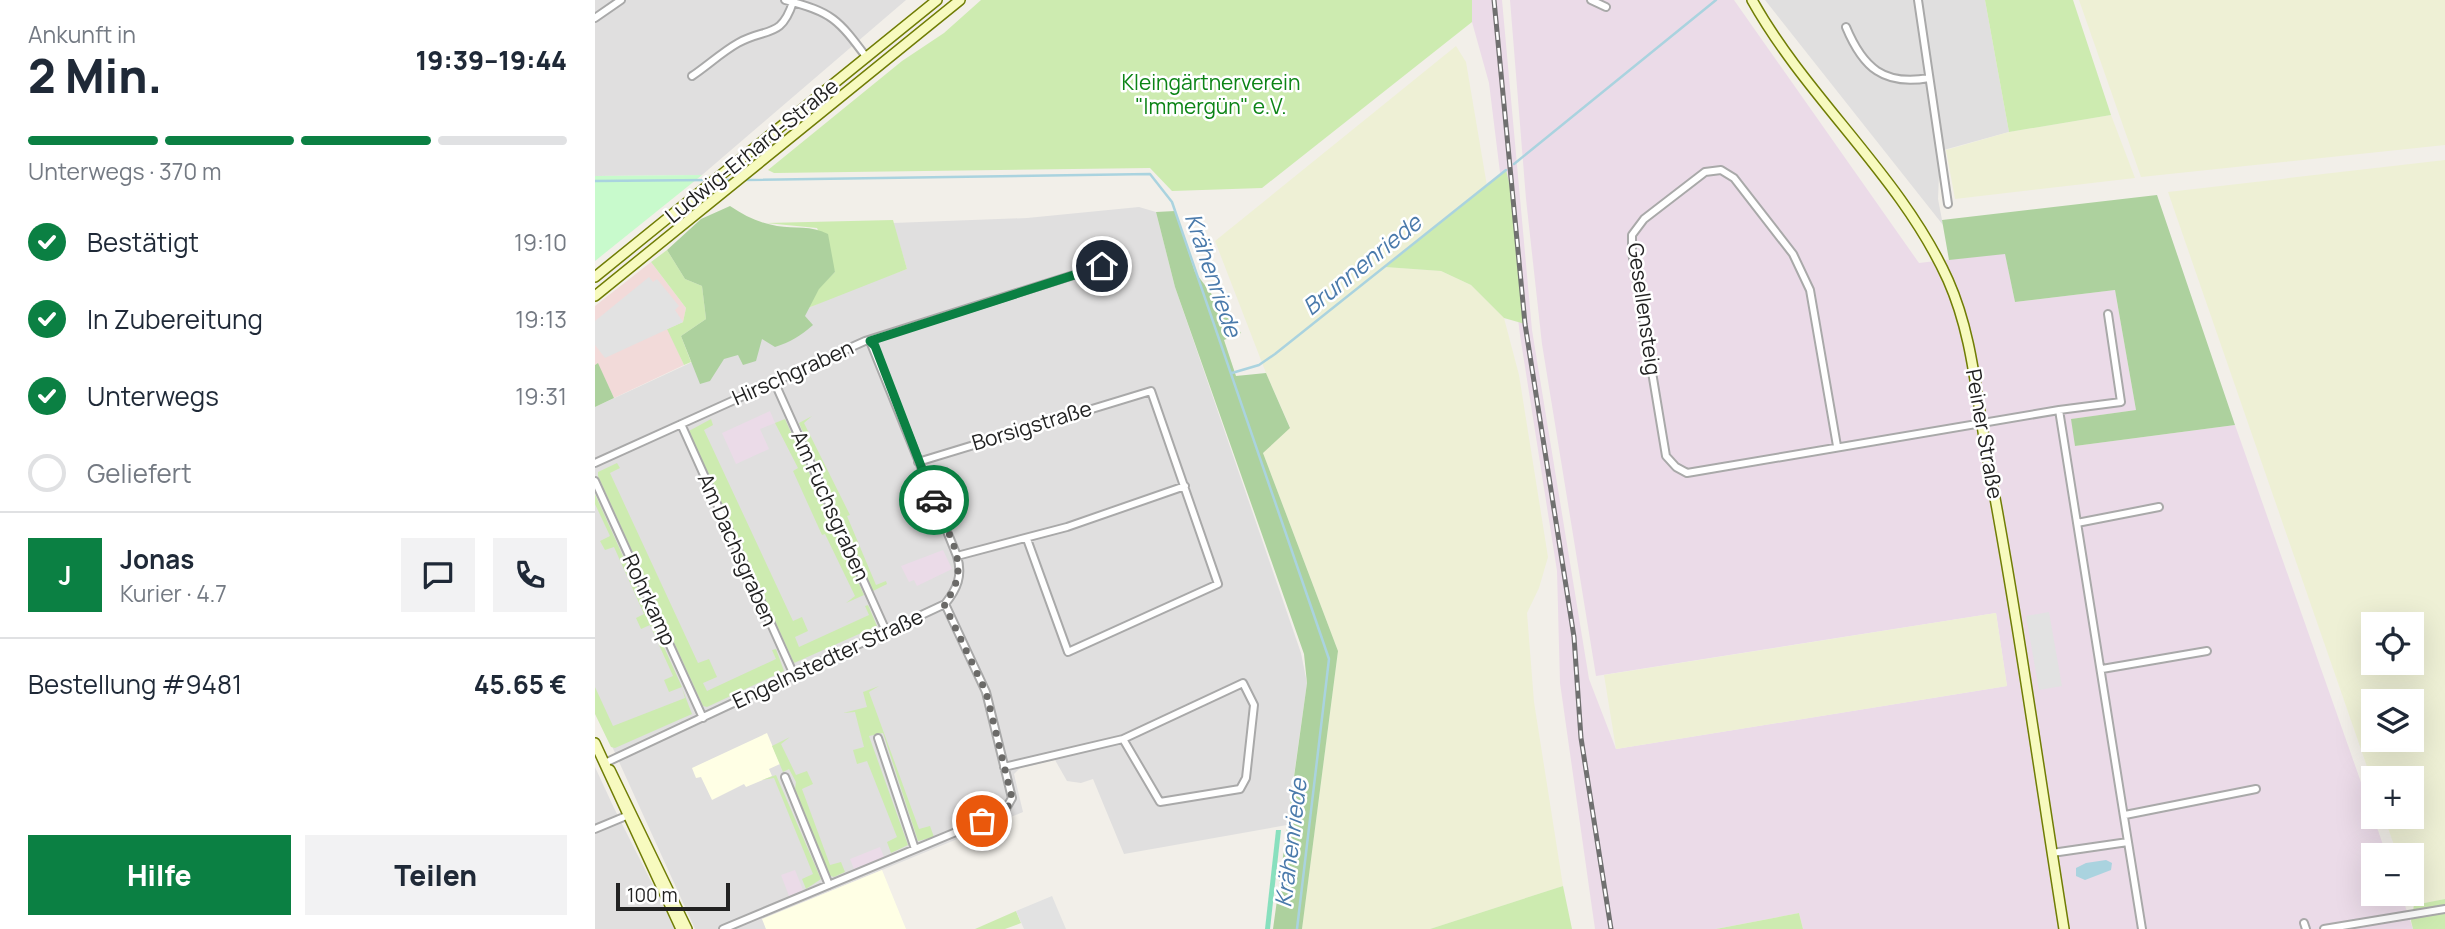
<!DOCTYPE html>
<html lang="de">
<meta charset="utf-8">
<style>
body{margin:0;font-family:Manrope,sans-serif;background:#f2f2f3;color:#1f2937;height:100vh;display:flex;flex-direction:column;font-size:26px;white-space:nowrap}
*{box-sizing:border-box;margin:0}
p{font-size:23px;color:#747a83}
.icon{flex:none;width:38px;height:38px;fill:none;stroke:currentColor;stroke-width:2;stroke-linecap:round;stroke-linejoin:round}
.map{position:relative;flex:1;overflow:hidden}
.details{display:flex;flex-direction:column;background:#fff;width:595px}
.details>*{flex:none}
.buttons{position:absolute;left:1766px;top:612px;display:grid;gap:14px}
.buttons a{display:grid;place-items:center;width:63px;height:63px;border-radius:0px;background:#fff;box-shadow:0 7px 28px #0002;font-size:35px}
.scale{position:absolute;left:21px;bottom:18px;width:114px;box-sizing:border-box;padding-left:7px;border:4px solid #222;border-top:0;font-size:19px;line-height:24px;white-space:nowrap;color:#222;-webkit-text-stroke:5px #fff;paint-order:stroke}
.pin{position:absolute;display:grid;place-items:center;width:60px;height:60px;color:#fff;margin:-30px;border:4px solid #fff;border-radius:50%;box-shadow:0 2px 7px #0007}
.courier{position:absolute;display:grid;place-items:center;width:70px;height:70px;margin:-35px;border:5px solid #0b8043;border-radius:50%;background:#fff;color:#222;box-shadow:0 2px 9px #0007}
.head em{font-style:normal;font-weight:800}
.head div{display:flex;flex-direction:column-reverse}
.head{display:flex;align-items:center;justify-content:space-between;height:119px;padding:0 28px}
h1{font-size:46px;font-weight:800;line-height:52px}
.bar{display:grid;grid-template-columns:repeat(4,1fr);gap:10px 7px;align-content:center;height:84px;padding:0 28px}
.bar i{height:9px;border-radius:5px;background:#e0e1e3}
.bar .current{background:#0b8043}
.bar p{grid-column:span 4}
.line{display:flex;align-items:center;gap:18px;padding:0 28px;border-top:2px solid #e0e1e3}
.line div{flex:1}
.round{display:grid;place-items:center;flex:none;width:74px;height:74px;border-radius:0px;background:#f2f2f3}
ol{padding:0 28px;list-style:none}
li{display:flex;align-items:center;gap:21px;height:77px}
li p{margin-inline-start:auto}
li .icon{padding:7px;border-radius:50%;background:#0b8043;color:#fff;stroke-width:4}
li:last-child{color:#747a83}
li i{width:38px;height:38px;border:4px solid #e0e1e3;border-radius:50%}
.button{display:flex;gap:14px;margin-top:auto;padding:14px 28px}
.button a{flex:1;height:80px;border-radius:0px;background:#0b8043;color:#fff;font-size:28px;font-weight:800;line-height:80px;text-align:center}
.button a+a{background:#f2f2f3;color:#1f2937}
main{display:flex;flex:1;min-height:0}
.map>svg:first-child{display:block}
.residential{fill:#e0dfdf}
.commercial{fill:#f2dad9}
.industrial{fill:#ebdbe8}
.education{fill:#ffffe5}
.farmland{fill:#eef0d5;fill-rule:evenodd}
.grass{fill:#cdebb0}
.forest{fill:#add19e}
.park{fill:#c8facc}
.pitch{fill:#88e0be}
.parking{fill:#e2e2e2}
.water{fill:#aad3df}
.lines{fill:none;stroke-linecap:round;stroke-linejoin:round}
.stream{stroke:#aad3df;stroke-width:2.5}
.street-casing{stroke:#a9a9a9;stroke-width:10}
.secondary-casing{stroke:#707d05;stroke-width:12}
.street{stroke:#fff;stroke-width:6}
.secondary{stroke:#f7fabf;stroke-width:9}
.rail-casing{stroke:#707070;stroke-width:5}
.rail{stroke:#fff;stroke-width:2.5;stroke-dasharray:8;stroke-linecap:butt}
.done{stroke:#6b6a68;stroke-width:7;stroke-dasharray:0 12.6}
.route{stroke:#0b8043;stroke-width:9}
.labels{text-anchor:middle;stroke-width:5;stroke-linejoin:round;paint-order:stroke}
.park-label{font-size:21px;fill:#0c8416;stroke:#fff}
.street-label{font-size:21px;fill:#222;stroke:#fff}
.water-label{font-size:23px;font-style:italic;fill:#4a7aab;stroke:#fff}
</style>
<main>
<section class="details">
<div class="head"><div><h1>2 Min.</h1><p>Ankunft in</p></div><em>19:39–19:44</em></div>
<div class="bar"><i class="current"></i><i class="current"></i><i class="current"></i><i></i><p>Unterwegs · 370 m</p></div>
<ol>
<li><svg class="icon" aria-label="check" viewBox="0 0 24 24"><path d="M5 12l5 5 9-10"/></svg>Bestätigt<p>19:10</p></li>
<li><svg class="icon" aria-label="check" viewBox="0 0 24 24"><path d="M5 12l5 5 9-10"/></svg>In Zubereitung<p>19:13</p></li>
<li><svg class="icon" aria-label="check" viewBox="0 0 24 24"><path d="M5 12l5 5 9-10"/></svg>Unterwegs<p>19:31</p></li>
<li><i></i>Geliefert</li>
</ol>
<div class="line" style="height:126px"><b class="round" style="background:#0b8043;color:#fff">J</b><div><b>Jonas</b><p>Kurier · 4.7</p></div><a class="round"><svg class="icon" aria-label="chat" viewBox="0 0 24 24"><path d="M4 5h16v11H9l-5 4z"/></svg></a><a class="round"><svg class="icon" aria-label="phone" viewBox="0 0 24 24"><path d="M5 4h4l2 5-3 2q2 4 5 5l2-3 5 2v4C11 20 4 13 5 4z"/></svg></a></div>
<div class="line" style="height:91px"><div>Bestellung #9481</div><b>45.65 €</b></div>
<div class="button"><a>Hilfe</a><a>Teilen</a></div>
</section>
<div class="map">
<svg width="1850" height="929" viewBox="0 0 1850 929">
<rect width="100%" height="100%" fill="#f2efe9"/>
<path class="residential" d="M0,0h311l-204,175 -107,1z
M1170,0h220l24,132 -69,19 -2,48 5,26z
M544,207l17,5 19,75 126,366 6,30 -20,142 -163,29 -31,-75 -12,4 -14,-2 -12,-21 -35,8 -6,6 9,38 -260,107 3,10h-71l-100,-220v-302l246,-114 66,-24 -14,-46 134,-5z
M0,767l19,41 61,121h-80z"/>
<path class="commercial" d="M56,262l35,46 -3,14 -15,7 16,36 -70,33 -16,-34 -3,1v-59z"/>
<path class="industrial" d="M877,0h30l30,330 57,349 27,70 391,-63 -11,-73 -400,63 -54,-332 -16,-145 -16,-199h224l185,263 86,-10 10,49 100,-12 21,120 -64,9 3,27 160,-21 152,431h-14v38h28l12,35h-610l-4,-16 -83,16h-121l-35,-246 -3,-112 -37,-236 -31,-252 -17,-61z
M175,411l5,12 -15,6 9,20 -33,15 -14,-31z
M348,550l9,19 -35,17 -3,-6 -5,2 -8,-16z
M285,847l4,10 -30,12 -4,-10z
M200,870l8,20 -14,6 -8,-21z"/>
<path class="education" d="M172,733l13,31 -11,5 3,7 -26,11 -2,-3 -32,16 -11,-23 -5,1 -4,-10z
M287,870l24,59h-140l-4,-10z"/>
<path class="farmland" d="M1484,0h366v145l-304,32z
M861,46l10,16 21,124 -101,81 55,4 30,14 33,33 15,57 29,182 -9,31 -12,25 7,89 29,184 -133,43h-128l36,-278 -75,-198 27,-26 -24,-54 -51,-132z
M1516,115l24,63 -180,21 -9,-49 63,-18z
M1850,160v739l-31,6 -3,-11v-38h-13l-14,-39h27v-38h-38v5l-205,-592zM1778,625h38v38h-38zM1778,702h38v38h-38z
M1401,613l11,73 -391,63 -12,-74z"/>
<path class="grass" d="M386,0h491v22l-210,166 -90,3 -22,-23 -376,5 -6,-3 134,-109 42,-28z
M1390,0h88l38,115 -102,17z
M911,170l7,28 12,126 -21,-6 -33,-33 -30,-14 -56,-4z
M298,220l14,49 -99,39 11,-20 16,-16 -18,-44 -51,-5z
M72,250l18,29 17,7 4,33 -25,17 10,26 -7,3 -17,-36 16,-7 3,-14 -35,-46z
M217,416l-8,7 46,92 -3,1 29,69 10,-4 1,3 -14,7 -74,-168z
M116,419l2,6 -9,5 89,191 9,-4 6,14 -13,6 4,10 70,-32 -4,-9 3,-1 9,21 -83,37 -105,-232z
M190,419l79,176 -18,8 9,-7 -30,-62 -3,1 -29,-64 5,-3 -23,-45z
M22,463l3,5 -10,5 88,190 11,-4 8,18 -14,6 4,8 69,-32 -4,-9 4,-1 8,22 -77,36 -4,-1 -105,-230v-4z
M0,494l87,193 -13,5 -5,-12 9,-4 -23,-51 -9,4 -5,-11 8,-4 -30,-67 -9,3 -5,-9 10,-5 -15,-32z
M284,686l-10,6 50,137 11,-3 4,11 -16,4 -35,-108 -14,3 39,109 -17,8 -4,-11 10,-5 -30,-76 -10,3 -4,-14 11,-3 -9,-35 -12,1 24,-6 -4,-15z
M0,687l18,39 72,-28 -3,-10 10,26 -77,34 -4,-1 -16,-33z
M195,737l-9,7 15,31 11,-4 6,13 -11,5 28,76 11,-3 4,10 -11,5 -4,-1 -35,-87 1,-7 -7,-13 -6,3 -11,-26z
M181,775l45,104 -15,10 -4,-10 11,-5 -39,-96 -12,2z
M968,886l9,43h-142z
M1850,899v30h-32l-2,-8 3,-16z
M421,911l5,12 -16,6h-30z
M1204,913l4,16h-87z"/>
<path class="forest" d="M1562,195l78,230 -160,21 -4,-27 65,-9 -21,-120 -100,12 -10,-48 -56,6 -7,-40z
M135,206c15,10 29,17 47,20 18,3 34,-1 51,8l7,38 -16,17 -14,27 8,9c-13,11 -22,17 -38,22l-13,-8 -6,22 -13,4 -5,-10 -14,4 -14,22 -10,3 -19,-48 25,-17 -4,-33 -17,-7 -18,-29 34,-31z
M580,211l20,61 46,61 -17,7 12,36 30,-3 24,55 -27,25 75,198 -36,278h-29l34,-246 -3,-29 -129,-367 -19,-75z
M3,363l16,35 -19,9v-42z"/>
<path class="park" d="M107,175l-107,86v-85z"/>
<path class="pitch" d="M681,830h5l-11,99h-5z"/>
<path class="parking" d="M54,277l4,5 4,-3 22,27 -4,4 8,12 -78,36 -10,-13v-24z
M1454,612l13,74 -23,4 -13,-74z
M457,896l14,33h-42l-8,-18z"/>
<path class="water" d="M1511,860l6,3 -1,7 -26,10 -9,-4v-8l10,-5z"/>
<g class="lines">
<path class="stream" d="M919,164l202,-164
M124,180h14
M148,180l407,-6 22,28 157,457 -32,270
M0,181l114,-1
M637,373l27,-8 16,-11 231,-184"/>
<defs>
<path id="street" d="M190,0c47,12 53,19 82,58
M996,0l15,7
M1323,0l30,204
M0,18l26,-18
M1251,27c17,41 38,59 83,51
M97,76c15,-10 30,-24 46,-33 29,-16 43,-4 55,-41
M179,381l112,250
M1464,410l62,-8 -13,-88
M86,424l113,251
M1242,446l-27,-156 -17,-36 -59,-76 -13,-8 -16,2 -61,47 -12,16v17l34,204 10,11 11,6 372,-63 69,432
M323,462l233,-71 67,193 -150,68 -41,-113
M0,463l270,-122 237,-75 6,2 4,9
M0,481l108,237
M1482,523l82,-16
M362,556l110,-29 118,-41
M1507,669l105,-18
M283,738l37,111
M10,763l340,-159c12,-15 18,-28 12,-48l-87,-215
M409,767l119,-28 120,-56 11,22 -8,73 -6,11 -80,13 -37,-63
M190,777l44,108
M1530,815l131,-26
M0,829l36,-15
M1457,853l76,-11 14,87
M1709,923l2,6
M128,929l281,-117 8,-14 -26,-106 -41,-88
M1729,929l121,-20"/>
<path id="secondary" d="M1157,0c56,100 149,176 196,280 25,56 28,116 39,175 30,157 52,316 77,474
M0,277l342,-277
M0,296l365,-296
M0,743l86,186
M15,770l77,159"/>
</defs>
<use href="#street" class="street-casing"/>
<use href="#secondary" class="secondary-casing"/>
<use href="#street" class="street"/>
<use href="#secondary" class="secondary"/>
<defs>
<path id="rail" d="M899,0l31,324 49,313 7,101 30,191"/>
</defs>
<use href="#rail" class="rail-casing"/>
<use href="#rail" class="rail"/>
</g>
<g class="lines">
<path class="done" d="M339,500c15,38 40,67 10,104l42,88 26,106 -7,14 -23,9"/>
<path class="route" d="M339,500l-59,-154 -5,-5 232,-75"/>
</g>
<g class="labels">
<g class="park-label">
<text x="616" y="90">Kleingärtnerverein<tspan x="616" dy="24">"Immergün" e.V.</tspan></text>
</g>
<g class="street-label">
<text transform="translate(157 151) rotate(-39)" y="7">Ludwig-Erhard-Straße</text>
<text transform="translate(1049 309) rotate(82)" y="7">Gesellensteig</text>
<text transform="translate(198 373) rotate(-24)" y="7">Hirschgraben</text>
<text transform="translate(437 426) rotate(-17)" y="7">Borsigstraße</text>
<text transform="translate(1389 434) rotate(80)" y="7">Peiner Straße</text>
<text transform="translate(235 506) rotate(66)" y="7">Am Fuchsgraben</text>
<text transform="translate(142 550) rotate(66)" y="7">Am Dachsgraben</text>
<text transform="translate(54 600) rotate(65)" y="7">Rohrkamp</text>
<text transform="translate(233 659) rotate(-25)" y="7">Engelnstedter Straße</text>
</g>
<g class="water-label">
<text transform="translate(767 265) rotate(-39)" y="8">Brunnenriede</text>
<text transform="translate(618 275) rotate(71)" y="8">Krähenriede</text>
<text transform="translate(696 843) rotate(-83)" y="8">Krähenriede</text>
</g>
</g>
</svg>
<div class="buttons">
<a><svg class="icon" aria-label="locate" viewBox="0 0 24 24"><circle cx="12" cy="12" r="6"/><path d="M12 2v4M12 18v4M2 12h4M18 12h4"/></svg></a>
<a><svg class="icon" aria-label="layers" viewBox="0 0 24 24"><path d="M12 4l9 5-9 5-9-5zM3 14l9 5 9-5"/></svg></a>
<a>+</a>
<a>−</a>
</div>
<div class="scale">100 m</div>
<div class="pin" style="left:387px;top:821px;background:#ea580c"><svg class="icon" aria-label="bag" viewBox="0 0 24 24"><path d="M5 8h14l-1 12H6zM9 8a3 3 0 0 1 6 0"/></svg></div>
<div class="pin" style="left:507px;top:266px;background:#1f2937"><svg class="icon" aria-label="home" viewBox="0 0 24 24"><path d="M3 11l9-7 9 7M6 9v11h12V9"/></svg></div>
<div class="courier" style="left:339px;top:500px"><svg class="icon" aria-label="car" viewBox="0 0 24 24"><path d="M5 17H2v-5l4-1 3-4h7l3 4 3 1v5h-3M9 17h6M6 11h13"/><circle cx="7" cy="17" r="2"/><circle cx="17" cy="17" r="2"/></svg></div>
</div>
</main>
